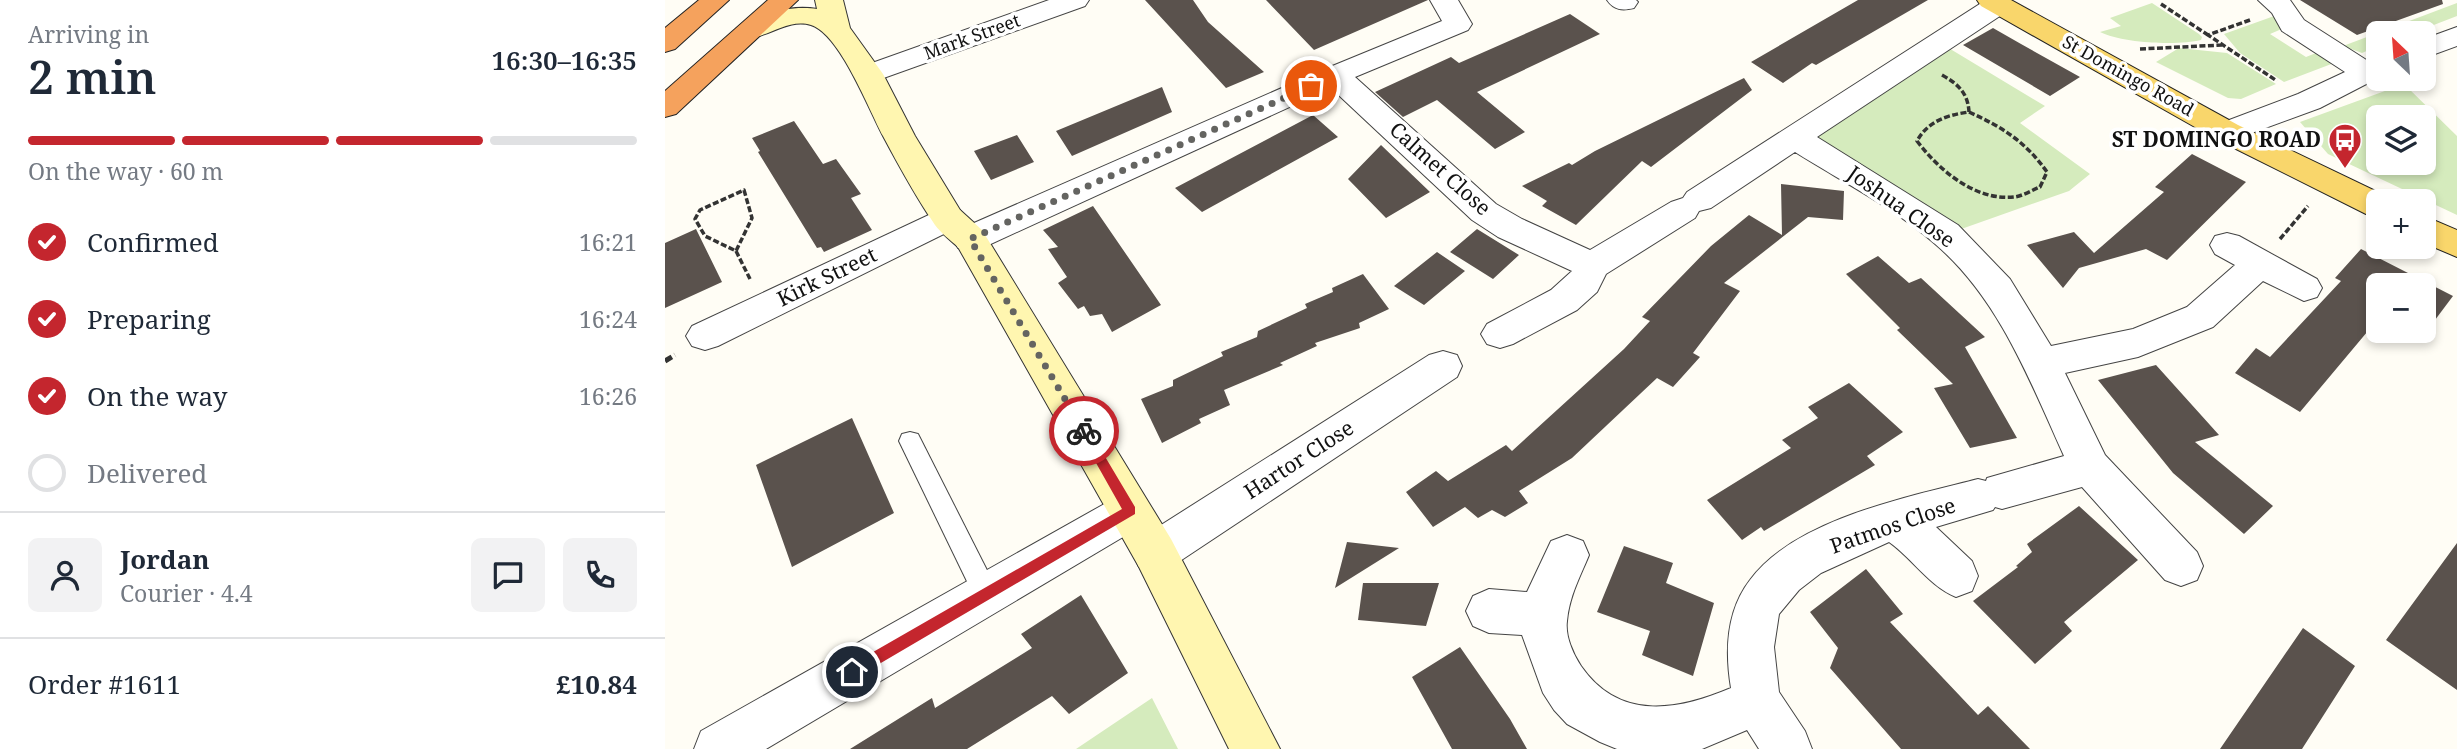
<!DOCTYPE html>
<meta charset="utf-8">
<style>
body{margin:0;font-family:"Noto Serif",serif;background:#f2f2f3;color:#1f2937;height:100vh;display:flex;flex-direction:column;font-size:26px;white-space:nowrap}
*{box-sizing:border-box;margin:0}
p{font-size:23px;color:#747a83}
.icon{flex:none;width:38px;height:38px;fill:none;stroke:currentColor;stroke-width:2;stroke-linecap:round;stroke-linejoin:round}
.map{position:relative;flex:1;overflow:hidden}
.panel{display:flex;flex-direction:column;background:#fff;width:665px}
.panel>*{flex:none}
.needle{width:46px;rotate:335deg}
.tools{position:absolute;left:1701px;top:21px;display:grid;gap:14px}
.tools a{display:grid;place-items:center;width:70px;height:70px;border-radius:10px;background:#fff;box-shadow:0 4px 10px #0003;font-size:35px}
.pin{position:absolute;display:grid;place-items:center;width:60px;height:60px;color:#fff;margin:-30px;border:4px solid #fff;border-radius:50%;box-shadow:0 2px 7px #0007}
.courier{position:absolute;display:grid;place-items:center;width:70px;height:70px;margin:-35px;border:5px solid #c4262e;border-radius:50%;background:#fff;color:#222;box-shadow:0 2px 9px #0007}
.headline em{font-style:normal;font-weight:600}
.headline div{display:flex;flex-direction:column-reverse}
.headline{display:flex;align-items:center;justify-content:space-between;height:119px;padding:0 28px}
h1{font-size:46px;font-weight:600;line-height:52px}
.bar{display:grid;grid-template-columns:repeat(4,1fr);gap:10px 7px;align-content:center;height:84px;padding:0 28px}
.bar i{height:9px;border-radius:5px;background:#e0e1e3}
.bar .on{background:#c4262e}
.bar p{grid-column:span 4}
.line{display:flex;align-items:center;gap:18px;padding:0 28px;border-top:2px solid #e0e1e3}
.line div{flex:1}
.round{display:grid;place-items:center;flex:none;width:74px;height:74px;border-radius:10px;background:#f2f2f3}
ol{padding:0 28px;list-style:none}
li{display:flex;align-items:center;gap:21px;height:77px}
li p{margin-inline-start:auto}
li .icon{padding:7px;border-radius:50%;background:#c4262e;color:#fff;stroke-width:4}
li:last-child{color:#747a83}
li i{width:38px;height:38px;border:4px solid #e0e1e3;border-radius:50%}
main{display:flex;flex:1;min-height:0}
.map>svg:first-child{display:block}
.green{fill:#d5ebbd;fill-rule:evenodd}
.building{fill:#5a524d}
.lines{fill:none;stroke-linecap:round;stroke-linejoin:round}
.lane-casing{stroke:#444;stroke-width:2}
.street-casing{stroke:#444;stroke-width:2}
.secondary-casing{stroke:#333;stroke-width:2}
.primary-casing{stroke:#222;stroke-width:2}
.highway-casing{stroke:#222;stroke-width:2}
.path-far1{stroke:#333;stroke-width:3.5;stroke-dasharray:6 2.5;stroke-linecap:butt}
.path{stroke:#333;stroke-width:5;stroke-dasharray:8 3.5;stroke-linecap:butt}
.lane{fill:#fff;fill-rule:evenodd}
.street{fill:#fff;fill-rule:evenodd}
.secondary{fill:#fff6b0;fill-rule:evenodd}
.primary{fill:#f9d66b;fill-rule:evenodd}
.highway{fill:#f5a25d;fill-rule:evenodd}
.route{fill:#c4262e}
.done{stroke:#646461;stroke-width:7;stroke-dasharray:0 12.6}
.labels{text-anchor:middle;stroke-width:7;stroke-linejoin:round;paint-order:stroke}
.far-street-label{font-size:18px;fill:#111;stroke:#fff}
.poi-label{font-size:21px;font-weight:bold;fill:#111;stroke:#fff;text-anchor:end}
.street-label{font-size:21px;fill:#111;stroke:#fff}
</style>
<main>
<section class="panel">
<div class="headline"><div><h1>2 min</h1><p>Arriving in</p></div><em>16:30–16:35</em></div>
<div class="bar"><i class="on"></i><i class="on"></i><i class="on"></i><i></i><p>On the way · 60 m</p></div>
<ol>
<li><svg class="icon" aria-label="check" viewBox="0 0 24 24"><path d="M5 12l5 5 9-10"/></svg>Confirmed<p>16:21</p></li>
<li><svg class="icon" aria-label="check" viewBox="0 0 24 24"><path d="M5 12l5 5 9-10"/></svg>Preparing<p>16:24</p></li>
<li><svg class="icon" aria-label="check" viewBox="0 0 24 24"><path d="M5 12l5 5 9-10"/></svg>On the way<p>16:26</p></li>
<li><i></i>Delivered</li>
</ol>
<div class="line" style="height:126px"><a class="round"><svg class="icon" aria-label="person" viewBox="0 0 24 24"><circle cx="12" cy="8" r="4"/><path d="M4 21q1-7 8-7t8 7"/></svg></a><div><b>Jordan</b><p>Courier · 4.4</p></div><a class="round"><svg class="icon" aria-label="chat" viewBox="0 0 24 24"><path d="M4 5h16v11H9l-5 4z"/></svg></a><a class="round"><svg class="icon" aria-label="phone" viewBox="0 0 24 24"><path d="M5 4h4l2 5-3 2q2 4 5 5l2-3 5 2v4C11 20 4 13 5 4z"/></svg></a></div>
<div class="line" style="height:91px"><div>Order #1611</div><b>£10.84</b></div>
</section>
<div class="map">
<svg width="1792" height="749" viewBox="0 0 1792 749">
<rect width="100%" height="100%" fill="#fffdf5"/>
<path class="green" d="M1487,3l47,31 3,3 -1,3c-24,6 -79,3 -101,-8l21,-6 -11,-8z
M1792,3v13l-44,17h-35v13l-16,7 -19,-7z
M1612,15l7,13 -14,6 36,23 15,-6 13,12 -50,19 -44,-29 -16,-19z
M1277,44l103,62 -25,17 70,51 -21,17 -119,42 -152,-95z
M1514,48l48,5 49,31 -35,15 -13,-1 -72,-36z
M1739,84l53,52v79l-129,-61 -28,-32zM1713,117h46v46h-46z
M487,698l26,51h-102z"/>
<path class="building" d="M480,0h48l15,22 56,50 -38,16z
M601,0h162l-114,50z
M1193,0h70l-112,65 -4,-2 -29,20 -32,-21z
M1635,0h142l1,4 -86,31z
M905,14l30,20 -123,58 48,40 -30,17 -58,-49 -34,17 -28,-25 76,-35 8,6z
M1328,28l28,16 59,33 -30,19 -87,-51z
M1079,78l8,12 -101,77 -9,-6 -66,64 -34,-19 5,-5 -25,-15 47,-23 3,2 23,-14z
M497,87l10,25 -100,44 -16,-25z
M648,115l25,22 -136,75 -27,-24z
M129,121l29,43 13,-5 25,35 -10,4 21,32 -48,22 -3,-5 -4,1 -59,-96 2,-1 -8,-13z
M352,135l17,27 -43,18 -17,-29z
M716,145l49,47 -44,26 -38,-39z
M1527,154l54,28 -79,78 -21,-11 -67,19 -16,20 -36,-43 47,-13 20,21 70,-61 -9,-5z
M1116,184l63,7 -1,29 -35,-3 -84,66 16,8 -47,62 7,4 -27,30 -16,-9 -85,80 -53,33 9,12 -23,14 -13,-7 -14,8 -13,-11 -32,20 -27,-35 30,-21 12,10 58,-36 6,6 112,-102 26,-28 -8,-4 69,-71 38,-31 33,20z
M428,206l68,99 -49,27 -10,-18 -12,2 -6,-10 -6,3 -20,-26 9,-6 -19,-28 10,-2 -15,-17z
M31,229l26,53 -57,26v-65z
M812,229l42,26 -26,24 -43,-27z
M1696,249l92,47 -24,32 -5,-3v-40h-46v34l-78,93 -65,-39 21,-25 14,9 71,-76 -6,-3z
M772,252l28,19 -41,34 -30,-19z
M1213,256l31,27 12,-5 64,59 -20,10 52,91 -47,10 -36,-60 19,-4 -56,-54 3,-2 -54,-54z
M698,274l26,35 -30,14 1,5 -45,15 2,3 -37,17 3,2 -59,25 6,15 -31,14 2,4 -39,20 -21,-44 32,-13v-6l50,-24 -2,-4 36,-15 1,-6 49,-23 -2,-4 28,-12 -1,-4z
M1491,365l63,70 -24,7 78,64 -29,28 -71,-61 -75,-93z
M1184,383l54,49 -36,24 8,9 -111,66 -3,-4 -19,13 -35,-40 84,-52 -9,-8 36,-22 -10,-11z
M187,418l42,95 -102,54 -36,-102z
M1414,506l59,54 -74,62 8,9 -37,33 -62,-63 45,-34 -2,-1 16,-14 -5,-8z
M682,542l52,6 -64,40z
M1792,543v147l-71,-50z
M959,546l49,17 -7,20 48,20 -21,73 -51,-21 8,-24 -53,-19z
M1201,569l37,45 -13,8 88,93 10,-9 42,43h-129l-71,-81 8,-20 -28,-36z
M698,583h76l-13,43 -68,-6z
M416,595l47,78 -59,41 -17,-18 -85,53h-117l82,-51 3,10 97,-60 -11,-14z
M1638,628l52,38 -53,83h-82z
M795,647l50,72 17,30h-75l-40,-72z"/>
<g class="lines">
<defs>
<path id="lane" d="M245,432l8,2 77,152 3,8 -3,8 -9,3 -9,-3 -78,-161 3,-7z"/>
<path id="street" d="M384,0h40l-4,6 -207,74 -10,3 -10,-3 -5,-6 5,-6z
M765,0h28l14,24 -4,6 -113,47 141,127 26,15 68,31 81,-48 12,-4 4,-6 299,-192h24l3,4 -4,6 -192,127 141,88 52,54 41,67 82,-17 54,-22 48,-42 -20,-11 -5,-9 5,-9 12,-3 12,3 78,43 5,9 -5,9 -13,4 -41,-20 -50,46 -75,30 -73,16 40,82 92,97 6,14 -6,14 -16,6 -16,-6 -83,-93 -80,22 -7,-2 -2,3 -57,17 36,34 6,15 -6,15 -16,6c-27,-11 -43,-38 -67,-55l-68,31 -22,17 -20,24 -5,33 5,45 26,39 7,18h-53l-12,-19 -45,19h-85l-17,-7 -33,-18 -13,-14 -11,-17 -21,-58 -33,-2 -16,-7 -7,-15 7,-15 16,-7 38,3 24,-51 16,-6 16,6 6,14c-9,22 -20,42 -22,66 -2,15 6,33 14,45 38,55 96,45 150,22 -6,-36 -5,-77 19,-108 45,-61 158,-83 228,-101l8,2 1,-3 77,-22c-34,-75 -65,-158 -130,-213 -41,-36 -93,-62 -139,-91l-84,56 -12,3 -4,7 -89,56 -9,18 -20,18 -64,34 -13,4 -13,-4 -6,-10 6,-10 64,-34 21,-19 -74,-34 -26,-17 -141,-132 -349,160 -12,3 -12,-3 -5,-9 5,-9 367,-161 117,-48z
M942,0h29l2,2 -4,6c-12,3 -20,2 -27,-8z
M1593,0h32l14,20 64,41 10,-3v20l-58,30 -93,34 -11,-3 -5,-7 5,-7 82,-31 47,-22 -63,-41 -10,-18z
M1792,27v19l-33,12v-19z
M283,206l12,4 5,8 -5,8 -242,120 -13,4 -13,-4 -6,-10 6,-10z
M778,351l14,4 5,11 -5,11 -286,190 -16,6 -16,-6 -6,-14 6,-14 290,-184z
M465,492l15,6 6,13 -6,13 -379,225h-72l7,-18 414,-233z"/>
<path id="secondary" d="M150,0h28l7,28 33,46 32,62 45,74 22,20 189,309 109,210h-51l-90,-182 -181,-320c-8,-7 -17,-14 -23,-22 -19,-28 -36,-59 -52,-89 -14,-26 -43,-102 -72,-111 -26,-8 -47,18 -72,12l-4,-6c13,-19 61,-26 82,-22z"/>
<path id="primary" d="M1312,0h34l227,125 152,73 2,3h-14v17l-12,-4 -150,-75 -235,-133z
M1759,216l33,14v27l-33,-14z"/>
<path id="highway" d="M34,0h30l-54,49 -10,3v-24z
M103,0h30l-122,114 -11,3v-26z"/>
</defs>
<use href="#lane" class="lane-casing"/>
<use href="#street" class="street-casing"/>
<use href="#secondary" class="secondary-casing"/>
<use href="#primary" class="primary-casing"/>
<use href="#highway" class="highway-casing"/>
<path class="path-far1" d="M1496,4l47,31
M1585,20l-42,15 69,46
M1475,49l82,-4
M1277,75c16,9 26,18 27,37
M1304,112c33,15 57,30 78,60l-7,15c-8,3 -17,9 -26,10 -39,4 -75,-27 -97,-56 11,-20 30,-26 52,-29z
M79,190l8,28 -16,33 -31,-15 -10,-17 5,-9z
M1615,239l28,-33
M71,251l14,28"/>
<path class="path" d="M0,361l10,-6"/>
<use href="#lane" class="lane"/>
<use href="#street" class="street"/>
<use href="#secondary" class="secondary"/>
<use href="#primary" class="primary"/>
<use href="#highway" class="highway"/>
</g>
<path class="route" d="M419,427l4,1 47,79v7l-278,163h-10v-10l275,-158 -44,-78z"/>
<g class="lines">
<path class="done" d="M419,431l-114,-192 341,-153"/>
</g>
<defs>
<symbol id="bus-pin" viewBox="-11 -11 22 30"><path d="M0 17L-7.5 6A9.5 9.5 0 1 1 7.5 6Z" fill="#c4262e" stroke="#fff"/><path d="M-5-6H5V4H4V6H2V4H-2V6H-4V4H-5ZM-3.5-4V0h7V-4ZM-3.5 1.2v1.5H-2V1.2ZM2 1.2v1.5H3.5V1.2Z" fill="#fff"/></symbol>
</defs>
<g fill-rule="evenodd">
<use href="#bus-pin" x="1661" y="121" width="38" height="52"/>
</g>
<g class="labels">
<g class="far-street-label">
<text transform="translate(307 37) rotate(-20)" y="6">Mark Street</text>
<text transform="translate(1463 76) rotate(29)" y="6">St Domingo Road</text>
</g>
<g class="poi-label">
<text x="1656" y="147">ST DOMINGO ROAD</text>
</g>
<g class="street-label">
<text transform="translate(775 169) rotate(42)" y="7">Calmet Close</text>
<text transform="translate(1236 207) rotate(35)" y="7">Joshua Close</text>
<text transform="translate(162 277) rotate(-26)" y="7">Kirk Street</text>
<text transform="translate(634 460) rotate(-33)" y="7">Hartor Close</text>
<text transform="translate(1228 526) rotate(-19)" y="7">Patmos Close</text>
</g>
</g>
</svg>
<div class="tools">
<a><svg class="needle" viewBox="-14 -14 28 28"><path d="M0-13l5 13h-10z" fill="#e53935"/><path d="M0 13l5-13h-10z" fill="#747a83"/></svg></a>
<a><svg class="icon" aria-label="layers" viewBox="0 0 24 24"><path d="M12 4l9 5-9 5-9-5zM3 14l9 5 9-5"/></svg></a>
<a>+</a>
<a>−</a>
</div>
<div class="pin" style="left:646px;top:86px;background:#ea580c"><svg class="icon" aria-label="bag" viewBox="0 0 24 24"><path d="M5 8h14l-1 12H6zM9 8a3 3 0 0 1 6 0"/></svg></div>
<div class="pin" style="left:187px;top:672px;background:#1f2937"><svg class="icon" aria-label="home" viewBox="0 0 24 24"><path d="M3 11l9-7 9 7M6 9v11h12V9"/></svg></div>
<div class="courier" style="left:419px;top:431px"><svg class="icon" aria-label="bike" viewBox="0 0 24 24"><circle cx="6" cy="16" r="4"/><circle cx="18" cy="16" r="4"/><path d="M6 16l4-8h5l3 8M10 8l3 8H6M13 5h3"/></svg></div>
</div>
</main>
